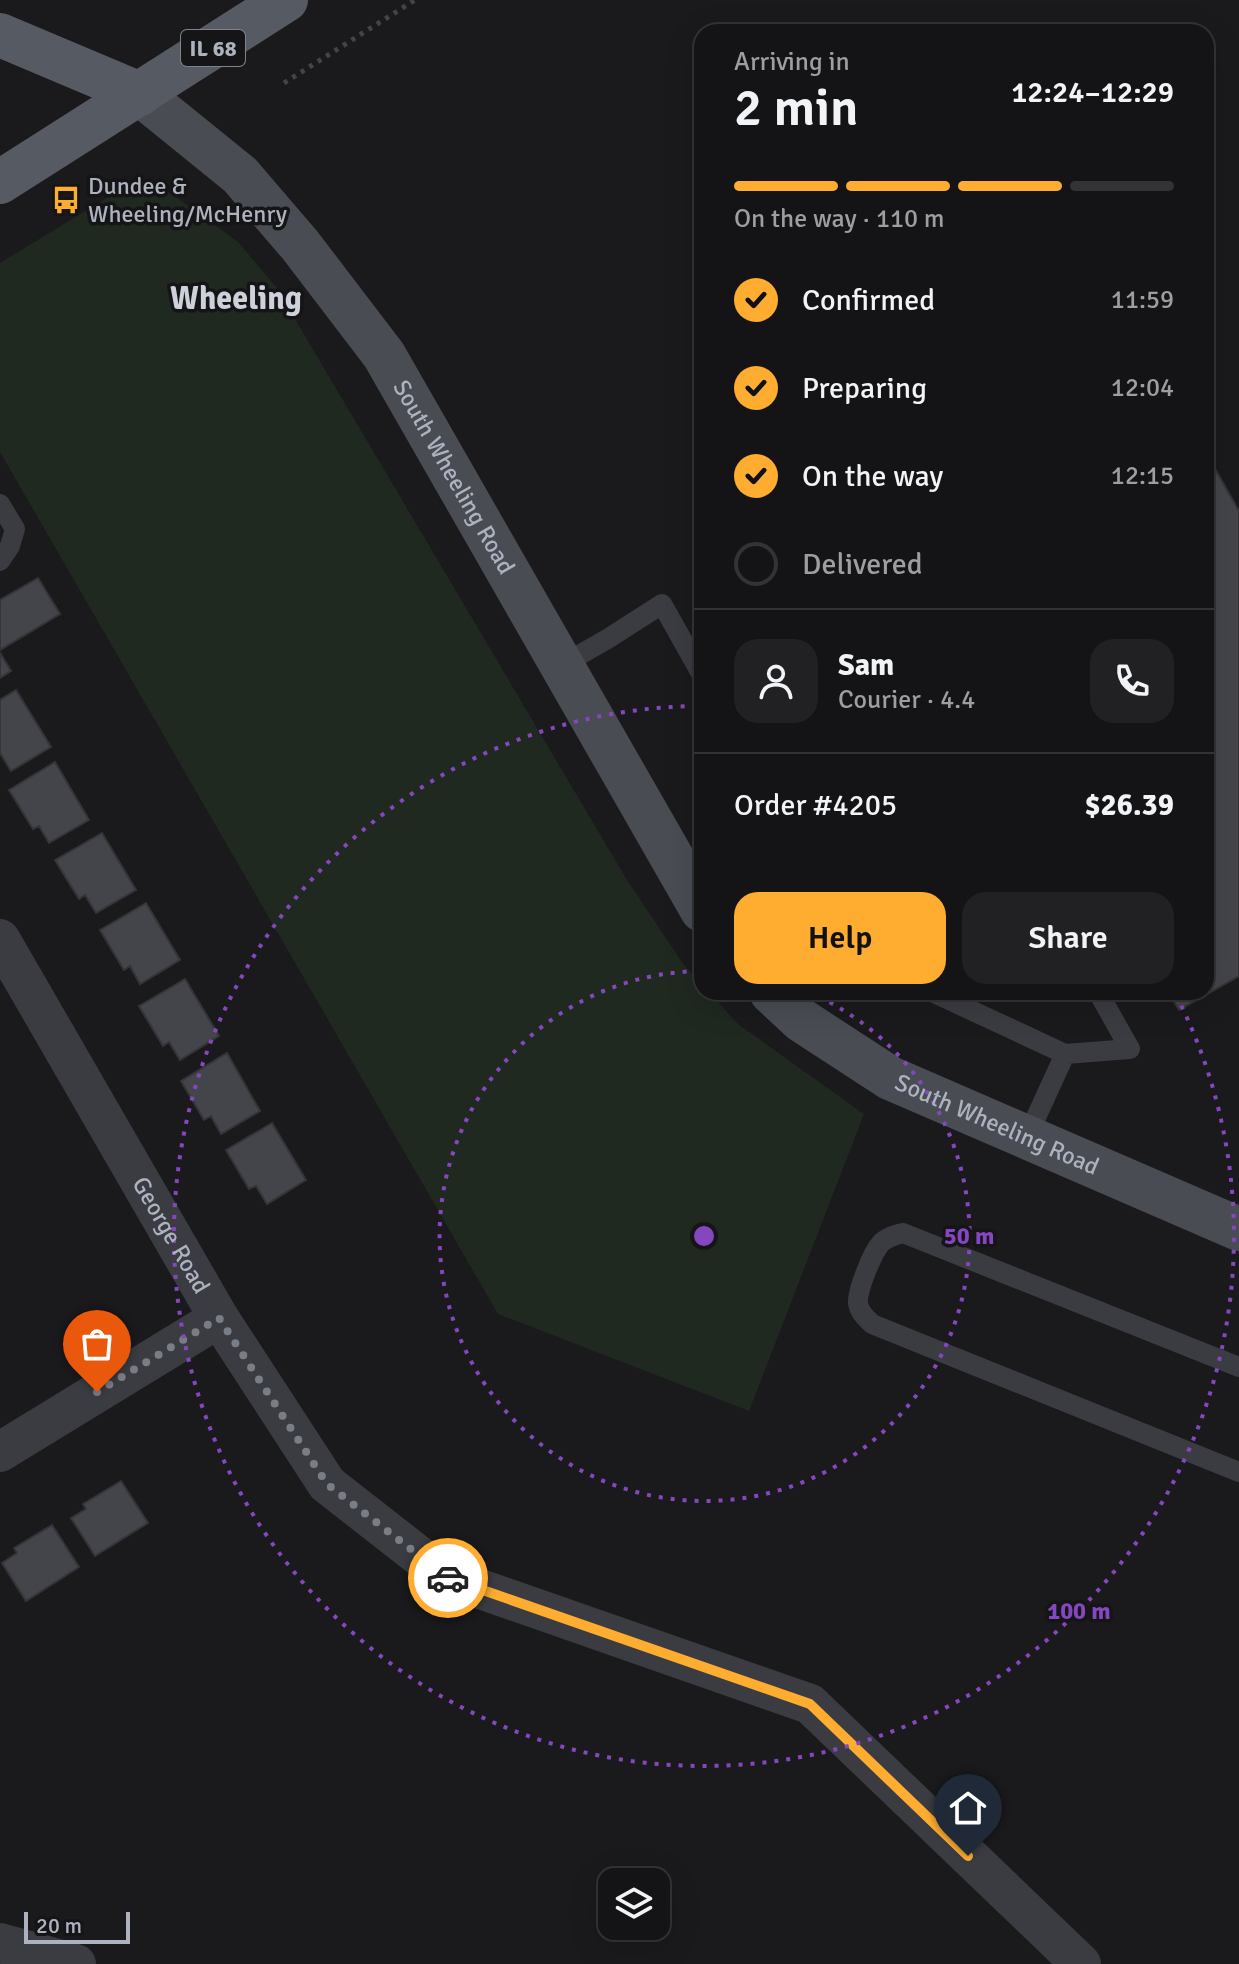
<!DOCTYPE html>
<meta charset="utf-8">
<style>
body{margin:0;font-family:Signika,sans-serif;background:#212123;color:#f1f3f6;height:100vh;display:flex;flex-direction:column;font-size:30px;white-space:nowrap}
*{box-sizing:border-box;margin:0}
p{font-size:26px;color:#9d9ea1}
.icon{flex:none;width:44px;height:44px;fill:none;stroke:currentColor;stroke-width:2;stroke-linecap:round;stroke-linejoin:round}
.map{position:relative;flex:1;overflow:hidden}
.drawer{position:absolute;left:694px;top:24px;width:520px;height:976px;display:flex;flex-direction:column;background:#141416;border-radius:24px;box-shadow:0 8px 32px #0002,0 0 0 2px #333335}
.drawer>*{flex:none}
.buttons{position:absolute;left:598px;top:1868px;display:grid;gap:16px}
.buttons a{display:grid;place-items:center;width:72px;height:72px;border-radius:16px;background:#141416;box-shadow:0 8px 32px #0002,0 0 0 2px #333335;font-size:40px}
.scale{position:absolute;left:24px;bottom:20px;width:106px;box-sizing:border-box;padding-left:8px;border:4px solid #acb2be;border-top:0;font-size:22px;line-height:28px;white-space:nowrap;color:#acb2be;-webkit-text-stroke:6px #151518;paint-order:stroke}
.pin{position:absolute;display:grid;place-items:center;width:68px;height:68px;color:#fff;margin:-82px -34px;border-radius:50% 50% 50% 0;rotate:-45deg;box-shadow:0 0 8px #0007}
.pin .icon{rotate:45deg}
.courier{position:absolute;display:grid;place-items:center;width:80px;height:80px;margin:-40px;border:6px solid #ffad30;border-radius:50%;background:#fff;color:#222;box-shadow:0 2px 10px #0007}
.summary em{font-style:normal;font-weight:600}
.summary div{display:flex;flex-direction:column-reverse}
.summary{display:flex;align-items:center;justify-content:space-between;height:136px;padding:0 40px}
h1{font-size:52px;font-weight:600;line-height:60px}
.bar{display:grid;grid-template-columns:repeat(4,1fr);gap:12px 8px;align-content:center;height:96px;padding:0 40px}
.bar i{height:10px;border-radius:6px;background:#333335}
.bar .on{background:#ffad30}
.bar p{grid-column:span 4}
.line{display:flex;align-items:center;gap:20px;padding:0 40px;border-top:2px solid #333335}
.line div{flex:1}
.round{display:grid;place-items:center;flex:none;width:84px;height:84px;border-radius:24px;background:#212123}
ol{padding:0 40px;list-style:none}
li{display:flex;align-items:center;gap:24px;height:88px}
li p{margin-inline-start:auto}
li .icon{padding:8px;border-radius:50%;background:#ffad30;color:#111;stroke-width:4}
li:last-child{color:#9d9ea1}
li i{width:44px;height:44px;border:4px solid #333335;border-radius:50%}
.primary-button{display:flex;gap:16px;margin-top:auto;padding:16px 40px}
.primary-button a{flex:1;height:92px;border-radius:24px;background:#ffad30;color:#111;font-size:32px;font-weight:600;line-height:92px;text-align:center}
.primary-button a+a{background:#212123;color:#f1f3f6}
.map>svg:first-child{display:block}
.green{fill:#1f2920}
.building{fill:#44454a;stroke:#343439;stroke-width:2}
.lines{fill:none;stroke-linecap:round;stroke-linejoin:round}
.path{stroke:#41444a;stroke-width:5;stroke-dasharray:4 6;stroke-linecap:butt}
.service{stroke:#3b3c42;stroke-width:20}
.minor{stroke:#3b3c42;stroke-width:40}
.secondary{stroke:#494c53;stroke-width:44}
.primary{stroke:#565a62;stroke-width:44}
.done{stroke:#797d86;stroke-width:8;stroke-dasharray:0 14.4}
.route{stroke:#ffad30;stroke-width:10}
.ring{fill:none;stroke:#8547bf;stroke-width:4;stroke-dasharray:4 8}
.labels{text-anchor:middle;stroke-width:7;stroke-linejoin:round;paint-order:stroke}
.shield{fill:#151518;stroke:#7f838c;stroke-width:2}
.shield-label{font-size:22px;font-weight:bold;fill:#acb2be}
.poi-label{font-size:24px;fill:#acb2be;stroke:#151518;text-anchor:start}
.street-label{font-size:24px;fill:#acb2be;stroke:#151518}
.district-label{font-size:32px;font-weight:bold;fill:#cdd1d9;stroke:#151518}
.centre{fill:#8547bf;stroke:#151518;stroke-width:4}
.ring-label{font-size:24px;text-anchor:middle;font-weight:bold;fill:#8547bf;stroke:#151518;stroke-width:7;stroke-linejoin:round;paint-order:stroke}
</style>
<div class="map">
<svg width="1239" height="1964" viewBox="0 0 1239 1964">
<rect width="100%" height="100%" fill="#1a1a1d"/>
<path class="green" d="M133,182l28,5 32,22 45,33 38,45 351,593 57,85 18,20v7h7l29,32 126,90 -115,297 -251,-97 -498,-862v-189z"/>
<path class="building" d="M1206,453l33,58v465l-60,34 -11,-18h38z
M38,578l22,36 -60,36v-50z
M0,653l11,18 -11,7z
M16,690l35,57 -40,24 -11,-18v-53z
M55,762l34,58 -40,23 -10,-17 -6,3 -24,-39z
M102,833l34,57 -40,23 -11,-18 -6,4 -24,-39z
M146,903l34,57 -40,24 -10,-18 -6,4 -24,-40z
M185,979l34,57 -39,24 -11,-18 -6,4 -24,-40z
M227,1053l33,58 -39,23 -10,-18 -7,4 -23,-39z
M272,1123l34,57 -39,24 -11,-18 -7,3 -23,-39z
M121,1481l27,42 -53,33 -24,-38 15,-9 -3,-5z
M52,1525l27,42 -53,34 -24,-38 15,-10 -3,-5z"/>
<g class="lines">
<path class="path" d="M284,83l131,-83"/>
<path class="service" d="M0,504l15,25 -5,17 -10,15
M562,665l47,-27 53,-34 40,71
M932,992l133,62 -38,83
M1065,1054l65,-5 -32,-57
M1239,1367l-336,-134c-8,2 -16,4 -22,10 -9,10 -24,48 -23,60 1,9 8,15 14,21l367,148"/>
<g class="minor">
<path id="s1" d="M0,939l219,379 108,166 119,93 364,127 271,260"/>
<path d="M0,1452l219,-134"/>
<path d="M0,1943l76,21"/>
</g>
<g class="secondary">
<path id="s2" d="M140,94l100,81 60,70 84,110 318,555"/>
<path id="s3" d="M771,992l30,28 89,58 349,151"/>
</g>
<path class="primary" d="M0,35l140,59
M0,182l286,-182"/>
</g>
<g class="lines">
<path class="done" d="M97,1392l122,-74 108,166 121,94"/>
<path class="route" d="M448,1578l362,126 158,152"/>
</g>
<g class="ring">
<path d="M808 992A265 265 0 1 1 702 971"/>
<path d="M1176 995A530 530 0 1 1 699 706"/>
</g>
<defs>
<symbol id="bus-bare" viewBox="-9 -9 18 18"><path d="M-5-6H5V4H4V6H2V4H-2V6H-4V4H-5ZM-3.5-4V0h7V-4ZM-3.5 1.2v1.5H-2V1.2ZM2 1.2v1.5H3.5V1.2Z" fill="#ffad30" stroke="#151518" stroke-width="2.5" paint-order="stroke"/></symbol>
</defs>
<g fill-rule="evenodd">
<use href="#bus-bare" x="46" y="180" width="40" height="40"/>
</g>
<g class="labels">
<rect class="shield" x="181" y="30" width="64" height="36" rx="6"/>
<g class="shield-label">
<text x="213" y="56">IL 68</text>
</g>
<g class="poi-label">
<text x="88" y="194">Dundee &amp;<tspan x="88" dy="28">Wheeling/McHenry</tspan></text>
</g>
<g class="street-label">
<text dy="8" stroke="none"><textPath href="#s2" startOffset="500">South Wheeling Road</textPath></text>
<text dy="8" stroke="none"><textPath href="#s3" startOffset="264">South Wheeling Road</textPath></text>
<text dy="8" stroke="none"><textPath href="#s1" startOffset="342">George Road</textPath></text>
</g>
<g class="district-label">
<text x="236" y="309">Wheeling</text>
</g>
</g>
<circle cx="704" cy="1236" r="12" class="centre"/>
<g class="ring-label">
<text x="969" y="1244">50 m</text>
<text x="1079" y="1619">100 m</text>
</g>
</svg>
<div class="buttons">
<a><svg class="icon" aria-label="layers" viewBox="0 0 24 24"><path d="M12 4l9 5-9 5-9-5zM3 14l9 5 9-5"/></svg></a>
</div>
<div class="scale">20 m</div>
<div class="pin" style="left:97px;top:1392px;background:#ea580c"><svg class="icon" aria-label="bag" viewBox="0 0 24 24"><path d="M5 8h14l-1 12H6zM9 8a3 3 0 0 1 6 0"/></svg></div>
<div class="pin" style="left:968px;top:1856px;background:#1f2937"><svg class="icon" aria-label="home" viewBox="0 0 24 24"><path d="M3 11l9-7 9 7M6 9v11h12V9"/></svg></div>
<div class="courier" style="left:448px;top:1578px"><svg class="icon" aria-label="car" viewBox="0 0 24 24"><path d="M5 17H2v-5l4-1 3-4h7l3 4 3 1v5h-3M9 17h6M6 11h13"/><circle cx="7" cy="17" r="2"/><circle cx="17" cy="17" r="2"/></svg></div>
<section class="drawer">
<div class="summary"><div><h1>2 min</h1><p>Arriving in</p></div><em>12:24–12:29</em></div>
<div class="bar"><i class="on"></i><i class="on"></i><i class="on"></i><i></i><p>On the way · 110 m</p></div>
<ol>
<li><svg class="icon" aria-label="check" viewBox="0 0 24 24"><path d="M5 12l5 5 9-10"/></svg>Confirmed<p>11:59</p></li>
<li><svg class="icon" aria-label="check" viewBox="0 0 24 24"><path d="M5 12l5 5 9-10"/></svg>Preparing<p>12:04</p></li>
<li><svg class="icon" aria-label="check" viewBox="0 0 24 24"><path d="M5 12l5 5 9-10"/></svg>On the way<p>12:15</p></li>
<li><i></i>Delivered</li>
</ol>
<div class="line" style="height:144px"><a class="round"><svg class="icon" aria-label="person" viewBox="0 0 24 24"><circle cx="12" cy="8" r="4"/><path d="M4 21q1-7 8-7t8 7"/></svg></a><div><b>Sam</b><p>Courier · 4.4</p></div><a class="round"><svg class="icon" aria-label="phone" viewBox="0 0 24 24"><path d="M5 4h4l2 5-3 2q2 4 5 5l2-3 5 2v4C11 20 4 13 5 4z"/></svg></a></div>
<div class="line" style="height:104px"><div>Order #4205</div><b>$26.39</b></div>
<div class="primary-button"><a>Help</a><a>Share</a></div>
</section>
</div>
